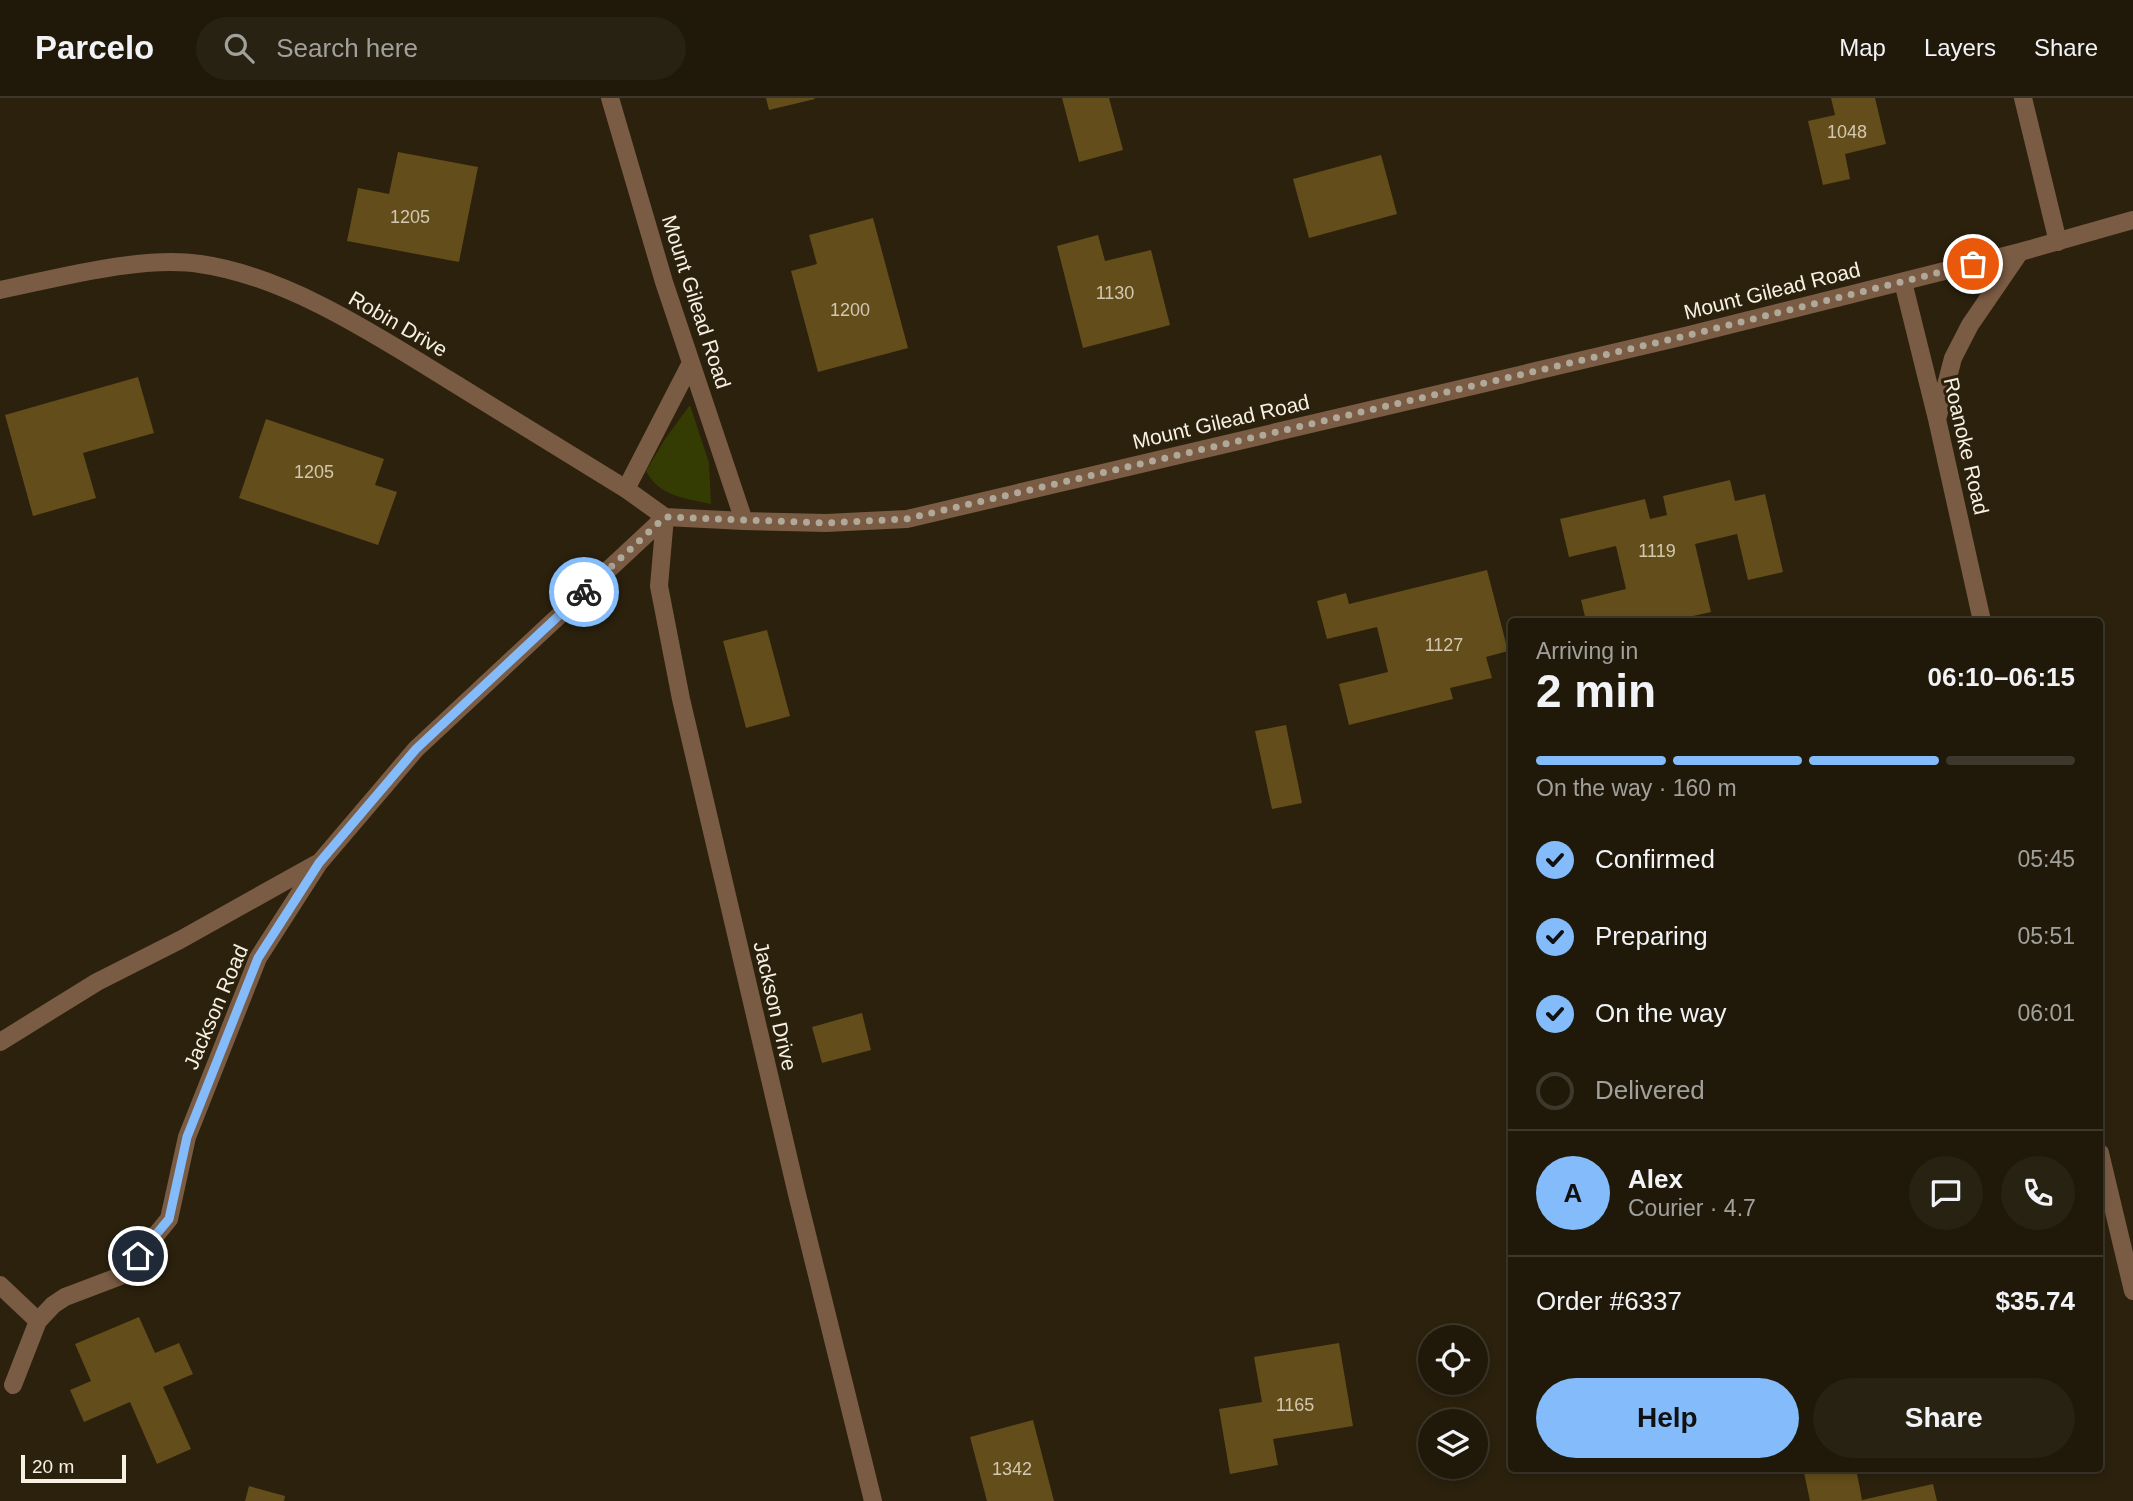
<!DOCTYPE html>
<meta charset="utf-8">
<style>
body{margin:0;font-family:Helvetica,sans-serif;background:#282213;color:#f1f3f6;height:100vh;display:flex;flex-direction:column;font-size:26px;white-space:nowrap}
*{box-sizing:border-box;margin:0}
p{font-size:23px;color:#a2a09c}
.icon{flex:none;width:38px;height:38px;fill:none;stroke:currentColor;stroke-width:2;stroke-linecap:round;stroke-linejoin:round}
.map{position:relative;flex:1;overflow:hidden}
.details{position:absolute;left:1508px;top:520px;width:595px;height:854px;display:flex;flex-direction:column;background:#20190a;border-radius:7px;box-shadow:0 4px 10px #0003,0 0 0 2px #3d382b}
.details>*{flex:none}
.buttons{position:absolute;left:1418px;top:1227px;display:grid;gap:14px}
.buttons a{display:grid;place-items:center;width:70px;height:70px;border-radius:50%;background:#20190a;box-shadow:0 4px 10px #0003,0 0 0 2px #3d382b;font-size:35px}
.scale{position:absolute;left:21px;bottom:18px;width:105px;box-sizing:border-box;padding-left:7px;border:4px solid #f7f1e4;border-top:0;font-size:19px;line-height:24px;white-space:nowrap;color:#f7f1e4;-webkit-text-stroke:5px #2b210d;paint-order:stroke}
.pin{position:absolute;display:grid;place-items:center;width:60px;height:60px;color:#fff;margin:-30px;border:4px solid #fff;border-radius:50%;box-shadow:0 2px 7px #0007}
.courier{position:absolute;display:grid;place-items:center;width:70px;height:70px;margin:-35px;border:5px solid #84bcfb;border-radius:50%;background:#fff;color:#222;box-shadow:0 2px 9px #0007}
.summary em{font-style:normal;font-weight:800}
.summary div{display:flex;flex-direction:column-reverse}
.summary{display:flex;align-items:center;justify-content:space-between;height:119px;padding:0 28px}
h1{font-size:46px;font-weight:800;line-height:52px}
.bar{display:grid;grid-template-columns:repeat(4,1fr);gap:10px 7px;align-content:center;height:84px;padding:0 28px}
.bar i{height:9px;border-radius:5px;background:#3d382b}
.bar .current{background:#84bcfb}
.bar p{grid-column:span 4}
.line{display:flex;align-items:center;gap:18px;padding:0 28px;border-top:2px solid #3d382b}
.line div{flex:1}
.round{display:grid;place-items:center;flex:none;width:74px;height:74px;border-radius:37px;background:#282213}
ol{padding:0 28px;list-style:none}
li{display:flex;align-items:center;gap:21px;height:77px}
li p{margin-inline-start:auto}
li .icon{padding:7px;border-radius:50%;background:#84bcfb;color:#111;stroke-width:4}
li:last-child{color:#a2a09c}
li i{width:38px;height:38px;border:4px solid #3d382b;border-radius:50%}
.primary-button{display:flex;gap:14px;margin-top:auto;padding:14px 28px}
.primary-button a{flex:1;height:80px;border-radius:42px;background:#84bcfb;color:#111;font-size:28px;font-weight:800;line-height:80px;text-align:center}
.primary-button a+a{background:#282213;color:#f1f3f6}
header{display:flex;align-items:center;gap:42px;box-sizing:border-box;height:98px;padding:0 35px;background:#20190a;border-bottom:2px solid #3d382b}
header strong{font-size:33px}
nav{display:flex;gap:38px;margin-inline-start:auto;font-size:24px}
.search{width:490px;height:63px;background:#282213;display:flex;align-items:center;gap:18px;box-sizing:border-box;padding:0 24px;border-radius:38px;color:#a2a09c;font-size:26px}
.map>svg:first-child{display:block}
.green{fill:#343c03}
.building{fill:#634d1a}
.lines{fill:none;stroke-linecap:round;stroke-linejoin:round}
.service{stroke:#7a5b43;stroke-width:18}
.minor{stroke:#7a5b43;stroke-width:18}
.tertiary{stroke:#7a5b43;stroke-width:18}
.done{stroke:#b0a899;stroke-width:7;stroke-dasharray:0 12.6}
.route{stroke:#84bcfb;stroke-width:9}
.labels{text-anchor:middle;stroke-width:6;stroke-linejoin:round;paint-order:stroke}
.number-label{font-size:18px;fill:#d2c8b2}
.street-label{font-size:21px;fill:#f7f1e4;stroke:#2b210d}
</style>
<header>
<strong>Parcelo</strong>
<div class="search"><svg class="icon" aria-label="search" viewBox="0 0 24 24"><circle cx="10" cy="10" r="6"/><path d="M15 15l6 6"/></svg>Search here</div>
<nav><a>Map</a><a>Layers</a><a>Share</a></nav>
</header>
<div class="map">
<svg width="2133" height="1403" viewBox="0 0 2133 1403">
<rect width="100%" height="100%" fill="#2b210d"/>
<path class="green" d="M690,307l19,58 2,41c-26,-6 -51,-7 -65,-33l19,-32z"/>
<path class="building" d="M766,0h48l1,1 -46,11z
M1062,0h47l14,52 -44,12z
M1831,0h44l11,46 -41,10 5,25 -27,6 -15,-64 27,-6z
M398,54l80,15 -19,95 -112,-21 11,-53 31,6z
M1381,57l16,59 -88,24 -16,-59z
M873,120l35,130 -90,24 -27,-101 26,-7 -8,-29z
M1098,137l7,26 46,-11 19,75 -87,23 -26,-102z
M138,279l16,56 -71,20 13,45 -63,18 -28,-101z
M266,321l118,40 -9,26 22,7 -19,53 -139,-47z
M1730,382l5,21 30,-7 18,78 -35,8 -11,-46 -42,10 16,68 -40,9h-85l-5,-21 45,-11 -10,-43 -47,11 -9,-38 85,-20 5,20 17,-4 -4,-19z
M1487,472l21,81 -22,6 6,21 -42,10 3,11 -104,26 -10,-41 49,-12 -11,-45 -50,12 -10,-38 29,-8 3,11z
M767,532l23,86 -44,12 -23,-87z
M1286,627l16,78 -30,6 -17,-78z
M862,915l9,37 -49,13 -10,-36z
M139,1219l16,36 24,-10 14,31 -30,13 28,62 -34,15 -27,-62 -46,20 -14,-32 21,-9 -16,-37z
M1339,1245l14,83 -80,13 5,26 -48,9 -11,-65 43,-7 -8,-45z
M1033,1322l21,81h-67l-17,-64z
M1803,1370h53l6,32 71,-16 4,17h-127z
M249,1388l36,10 -1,5h-39z"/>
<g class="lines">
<path class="service" d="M2023,0l35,144"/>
<path class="minor" d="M0,192c58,-12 142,-35 200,-26 86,12 176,71 249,116 59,36 118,73 177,109l39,28 79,4
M665,419l-6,69 22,113 115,491 77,311
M0,944l97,-60 83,-42 136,-76
M0,1187l38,36
M13,1287l25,-64 15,-16 12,-8 58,-22 46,-56 18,-82 71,-179 61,-95 97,-114 249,-232"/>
<path class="tertiary" d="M610,0l54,184 80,239 82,2 81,-4 778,-183 335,-84 113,-32
M1903,184l34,137 45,202
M1938,318l15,-58 17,-33 50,-73
M626,391l65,-126
M2100,1055l33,138"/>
</g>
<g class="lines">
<path class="done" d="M584,494l81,-75 161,6 80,-4 779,-183 288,-72"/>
<path class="route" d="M138,1158l31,-37 18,-82 71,-179 61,-95 97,-114 168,-157"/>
</g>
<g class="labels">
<g class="number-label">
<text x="1847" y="40">1048</text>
<text x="410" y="125">1205</text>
<text x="1115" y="201">1130</text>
<text x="850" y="218">1200</text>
<text x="314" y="380">1205</text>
<text x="1657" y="459">1119</text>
<text x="1444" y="553">1127</text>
<text x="1295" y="1313">1165</text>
<text x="1012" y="1377">1342</text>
</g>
<g class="street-label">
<text transform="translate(1772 193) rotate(-14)" y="7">Mount Gilead Road</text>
<text transform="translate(696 204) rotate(72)" y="7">Mount Gilead Road</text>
<text transform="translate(398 226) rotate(30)" y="7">Robin Drive</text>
<text transform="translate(1221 324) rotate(-13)" y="7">Mount Gilead Road</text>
<text transform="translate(1966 348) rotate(77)" y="7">Roanoke Road</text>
<text transform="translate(775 908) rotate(77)" y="7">Jackson Drive</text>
<text transform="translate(216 909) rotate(-67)" y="7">Jackson Road</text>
</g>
</g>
</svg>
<div class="buttons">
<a><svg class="icon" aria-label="locate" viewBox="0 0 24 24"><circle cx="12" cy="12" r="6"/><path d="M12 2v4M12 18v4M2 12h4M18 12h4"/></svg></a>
<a><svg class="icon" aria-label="layers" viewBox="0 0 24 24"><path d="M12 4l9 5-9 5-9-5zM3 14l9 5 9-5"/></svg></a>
</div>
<div class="scale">20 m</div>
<div class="pin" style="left:1973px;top:166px;background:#ea580c"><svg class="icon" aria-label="bag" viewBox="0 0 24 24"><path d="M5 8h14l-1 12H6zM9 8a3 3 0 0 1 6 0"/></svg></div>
<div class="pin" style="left:138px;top:1158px;background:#1f2937"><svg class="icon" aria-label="home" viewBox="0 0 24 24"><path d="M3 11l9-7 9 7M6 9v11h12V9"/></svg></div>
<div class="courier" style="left:584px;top:494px"><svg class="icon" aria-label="bike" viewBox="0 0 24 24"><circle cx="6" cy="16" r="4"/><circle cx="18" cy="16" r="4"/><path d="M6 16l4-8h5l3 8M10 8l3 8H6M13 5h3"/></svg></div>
<section class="details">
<div class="summary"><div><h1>2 min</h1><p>Arriving in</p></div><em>06:10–06:15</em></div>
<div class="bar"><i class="current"></i><i class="current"></i><i class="current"></i><i></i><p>On the way · 160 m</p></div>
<ol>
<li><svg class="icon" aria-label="check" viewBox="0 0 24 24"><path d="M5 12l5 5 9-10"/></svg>Confirmed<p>05:45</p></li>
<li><svg class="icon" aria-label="check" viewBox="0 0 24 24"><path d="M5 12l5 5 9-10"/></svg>Preparing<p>05:51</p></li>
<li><svg class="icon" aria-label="check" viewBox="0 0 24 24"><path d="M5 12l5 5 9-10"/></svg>On the way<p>06:01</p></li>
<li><i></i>Delivered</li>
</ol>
<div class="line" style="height:126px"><b class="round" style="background:#84bcfb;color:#111">A</b><div><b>Alex</b><p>Courier · 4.7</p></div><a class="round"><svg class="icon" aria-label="chat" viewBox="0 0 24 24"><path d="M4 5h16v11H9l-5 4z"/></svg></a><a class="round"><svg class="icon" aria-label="phone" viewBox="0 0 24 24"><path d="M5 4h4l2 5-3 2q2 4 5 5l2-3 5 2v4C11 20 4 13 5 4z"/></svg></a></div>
<div class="line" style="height:91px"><div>Order #6337</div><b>$35.74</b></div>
<div class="primary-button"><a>Help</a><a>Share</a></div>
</section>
</div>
